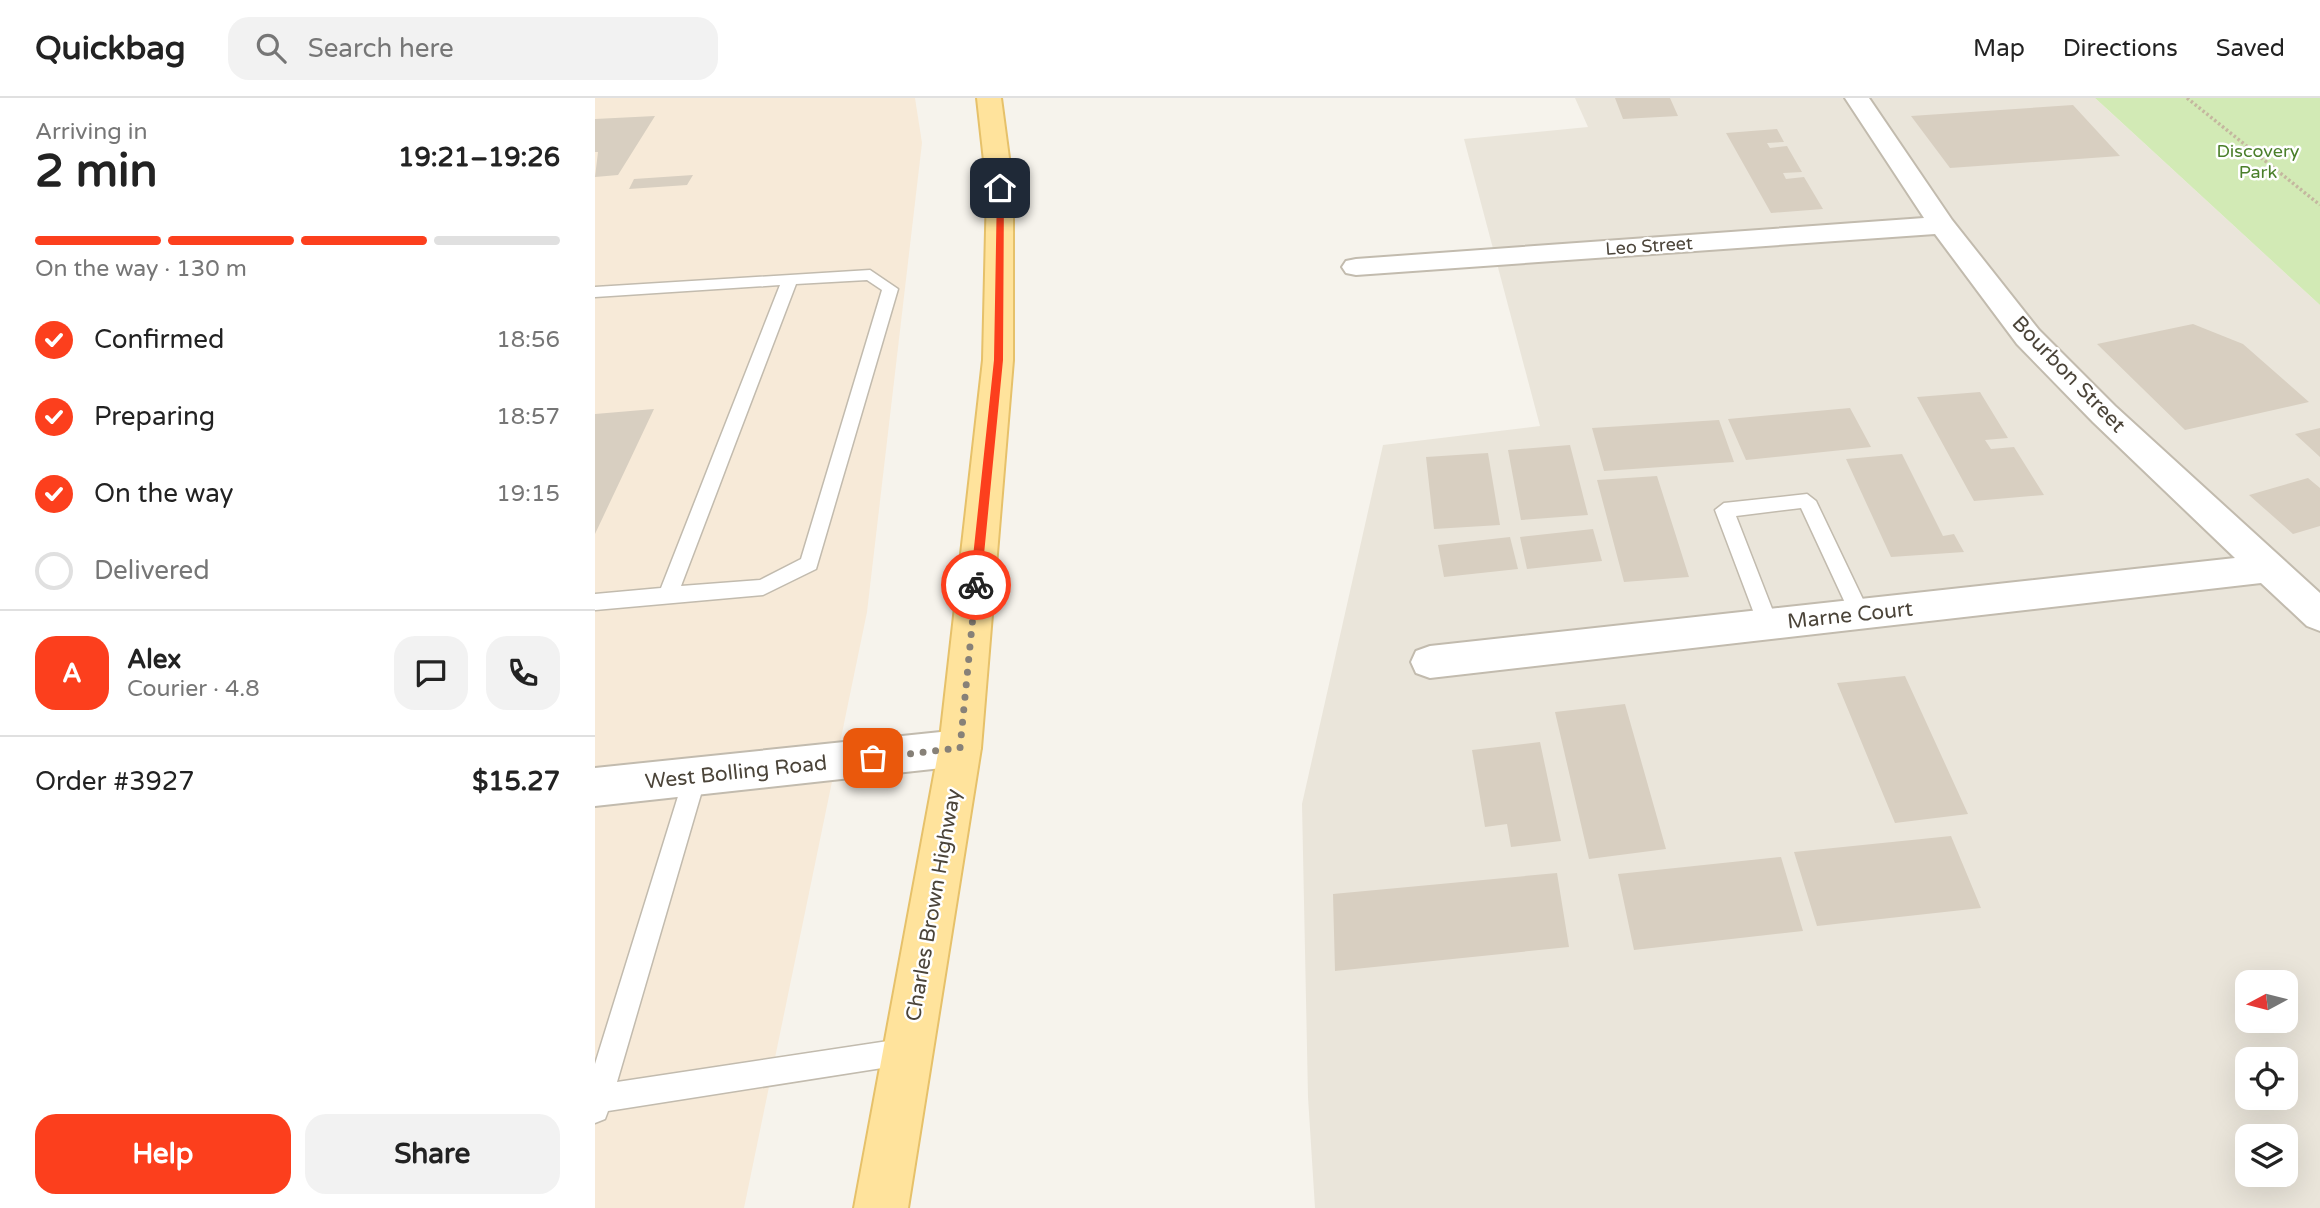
<!DOCTYPE html>
<meta charset="utf-8">
<style>
body{margin:0;font-family:"Varela Round",sans-serif;background:#f2f2f2;color:#222;height:100vh;display:flex;flex-direction:column;font-size:26px;white-space:nowrap}
*{box-sizing:border-box;margin:0}
p{font-size:23px;color:#767676}
.icon{flex:none;width:38px;height:38px;fill:none;stroke:currentColor;stroke-width:2;stroke-linecap:round;stroke-linejoin:round}
.map{position:relative;flex:1;overflow:hidden}
.sheet{display:flex;flex-direction:column;background:#fff;width:595px}
.sheet>*{flex:none}
.needle{width:46px;rotate:263deg}
.buttons{position:absolute;left:1640px;top:872px;display:grid;gap:14px}
.buttons a{display:grid;place-items:center;width:63px;height:63px;border-radius:14px;background:#fff;box-shadow:0 7px 28px #0002;font-size:35px}
.pin{position:absolute;display:grid;place-items:center;width:60px;height:60px;color:#fff;margin:-30px;border-radius:14px;box-shadow:0 4px 10px #0006}
.courier{position:absolute;display:grid;place-items:center;width:70px;height:70px;margin:-35px;border:5px solid #fc3f1d;border-radius:50%;background:#fff;color:#222;box-shadow:0 2px 9px #0007}
.head em{font-style:normal;font-weight:800}
.head div{display:flex;flex-direction:column-reverse}
.head{display:flex;align-items:center;justify-content:space-between;height:119px;padding:0 35px}
h1{font-size:46px;font-weight:800;line-height:52px}
.bar{display:grid;grid-template-columns:repeat(4,1fr);gap:10px 7px;align-content:center;height:84px;padding:0 35px}
.bar i{height:9px;border-radius:5px;background:#e0e0e0}
.bar .on{background:#fc3f1d}
.bar p{grid-column:span 4}
.line{display:flex;align-items:center;gap:18px;padding:0 35px;border-top:2px solid #e0e0e0}
.line div{flex:1}
.round{display:grid;place-items:center;flex:none;width:74px;height:74px;border-radius:21px;background:#f2f2f2}
ol{padding:0 35px;list-style:none}
li{display:flex;align-items:center;gap:21px;height:77px}
li p{margin-inline-start:auto}
li .icon{padding:7px;border-radius:50%;background:#fc3f1d;color:#fff;stroke-width:4}
li:last-child{color:#767676}
li i{width:38px;height:38px;border:4px solid #e0e0e0;border-radius:50%}
.cta{display:flex;gap:14px;margin-top:auto;padding:14px 35px}
.cta a{flex:1;height:80px;border-radius:21px;background:#fc3f1d;color:#fff;font-size:28px;font-weight:800;line-height:80px;text-align:center}
.cta a+a{background:#f2f2f2;color:#222}
header{display:flex;align-items:center;gap:42px;box-sizing:border-box;height:98px;padding:0 35px;background:#fff;border-bottom:2px solid #e0e0e0}
header strong{font-size:33px}
nav{display:flex;gap:38px;margin-inline-start:auto;font-size:24px}
.search{width:490px;height:63px;background:#f2f2f2;display:flex;align-items:center;gap:18px;box-sizing:border-box;padding:0 24px;border-radius:21px;color:#767676;font-size:26px}
main{display:flex;flex:1;min-height:0}
.map>svg:first-child{display:block}
.residential{fill:#eae5da;fill-rule:evenodd}
.commercial{fill:#f7ead8}
.green{fill:#d2eab5}
.building{fill:#d8cfc1}
.lines{fill:none;stroke-linecap:round;stroke-linejoin:round}
.service-casing{stroke:#c2bbae;stroke-width:3}
.minor-casing{stroke:#c2bbae;stroke-width:4}
.primary-casing{stroke:#e6c16a;stroke-width:4}
.path{stroke:#c4b79f;stroke-width:3.5;stroke-dasharray:2.5 2.5;stroke-linecap:butt}
.service{fill:#fff;fill-rule:evenodd}
.minor{fill:#fff;fill-rule:evenodd}
.primary{fill:#ffe39c;fill-rule:evenodd}
.route{fill:#fc3f1d}
.done{stroke:#878178;stroke-width:7;stroke-dasharray:0 12.6}
.labels{text-anchor:middle;stroke-width:5;stroke-linejoin:round;paint-order:stroke}
.far-park-label{font-size:18px;fill:#4a7f2a;stroke:#fff}
.far-street-label{font-size:18px;fill:#4b4439;stroke:#fff}
.street-label{font-size:21px;fill:#4b4439;stroke:#fff}
</style>
<header>
<strong>Quickbag</strong>
<div class="search"><svg class="icon" aria-label="search" viewBox="0 0 24 24"><circle cx="10" cy="10" r="6"/><path d="M15 15l6 6"/></svg>Search here</div>
<nav><a>Map</a><a>Directions</a><a>Saved</a></nav>
</header>
<main>
<section class="sheet">
<div class="head"><div><h1>2 min</h1><p>Arriving in</p></div><em>19:21–19:26</em></div>
<div class="bar"><i class="on"></i><i class="on"></i><i class="on"></i><i></i><p>On the way · 130 m</p></div>
<ol>
<li><svg class="icon" aria-label="check" viewBox="0 0 24 24"><path d="M5 12l5 5 9-10"/></svg>Confirmed<p>18:56</p></li>
<li><svg class="icon" aria-label="check" viewBox="0 0 24 24"><path d="M5 12l5 5 9-10"/></svg>Preparing<p>18:57</p></li>
<li><svg class="icon" aria-label="check" viewBox="0 0 24 24"><path d="M5 12l5 5 9-10"/></svg>On the way<p>19:15</p></li>
<li><i></i>Delivered</li>
</ol>
<div class="line" style="height:126px"><b class="round" style="background:#fc3f1d;color:#fff">A</b><div><b>Alex</b><p>Courier · 4.8</p></div><a class="round"><svg class="icon" aria-label="chat" viewBox="0 0 24 24"><path d="M4 5h16v11H9l-5 4z"/></svg></a><a class="round"><svg class="icon" aria-label="phone" viewBox="0 0 24 24"><path d="M5 4h4l2 5-3 2q2 4 5 5l2-3 5 2v4C11 20 4 13 5 4z"/></svg></a></div>
<div class="line" style="height:91px"><div>Order #3927</div><b>$15.27</b></div>
<div class="cta"><a>Help</a><a>Share</a></div>
</section>
<div class="map">
<svg width="1725" height="1110" viewBox="0 0 1725 1110">
<rect width="100%" height="100%" fill="#f6f3ec"/>
<path class="residential" d="M980,0h520l225,207v903h-1005l-7,-111 -6,-293 81,-359 157,-19 -76,-287 124,-12zM1652,884h38v38h-38zM1652,961h38v38h-38zM1652,1038h38v38h-38z"/>
<path class="commercial" d="M0,0h320l7,45 -55,469 -123,596h-149z"/>
<path class="green" d="M1500,0h225v207l-214,-197z"/>
<path class="building" d="M1020,0h55l8,18 -55,3z
M1478,7l47,51 -170,12 -39,-52z
M60,18l-37,59 -23,2 3,-25h-3v-33z
M1182,31l7,13 -17,1 3,5 17,-2 15,26 -19,1 3,6 18,-2 19,32 -52,4 -45,-80z
M98,77l-6,10 -58,4 5,-10z
M1598,226l50,20 66,58 -124,28 -88,-86z
M1385,294l28,46 -23,2 6,9 23,-2 30,48 -70,6 -57,-104z
M1255,310l21,39 -125,13 -18,-41z
M59,311l-59,125v-120z
M1124,322l15,42 -130,9 -12,-43z
M1725,330v29l-25,-23z
M975,347l18,70 -67,5 -13,-70z
M893,355l12,72 -66,4 -8,-72z
M1307,356l41,82 11,-2 10,18 -73,5 -45,-98z
M1062,378l32,101 -65,5 -27,-102z
M1713,380l12,10v38l-27,8 -44,-39z
M998,431l9,32 -75,8 -7,-32z
M915,439l8,32 -74,8 -6,-32z
M1310,578l63,138 -73,9 -58,-140z
M1030,606l41,145 -77,10 -34,-147z
M945,644l21,99 -50,6 -4,-23 -22,3 -13,-77z
M1356,738l30,72 -164,18 -23,-74z
M1186,759l22,74 -169,19 -16,-76z
M962,775l12,74 -234,24 -2,-77z"/>
<g class="lines">
<defs>
<path id="service" d="M275,172l28,19 -82,280 -53,26 -168,15v-16l66,-6 119,-303 -185,12v-10zM272,182l15,10 -81,269 -41,21 -79,6 115,-302z
M1212,396l9,7 54,113 -3,6h-14l-52,-112 -65,8 42,108 -3,6h-14l-3,-6 -43,-114 9,-7z
M100,669l8,3 3,7 -89,305 291,-44 9,4 4,9 -4,9 -9,4 -300,47 -3,8 -10,4v-59l89,-287 3,-7z"/>
<path id="minor" d="M1250,0h24l83,122 87,110 76,76 205,187v38l-13,-5 -46,-43 -831,95 -14,-5 -5,-11 5,-11 14,-5 805,-88 -142,-136 -76,-78 -82,-110 -579,41 -10,-2 -4,-6 4,-6 10,-2 568,-41z
M365,632l14,6 7,12 -7,12 -14,6 -365,40v-38z"/>
<path id="primary" d="M382,0h24l12,90v172l-32,388 -73,460h-54l85,-460 44,-388 4,-172z"/>
</defs>
<use href="#service" class="service-casing"/>
<use href="#minor" class="minor-casing"/>
<use href="#primary" class="primary-casing"/>
<path class="path" d="M1592,0l133,107"/>
<use href="#service" class="service"/>
<use href="#minor" class="minor"/>
<use href="#primary" class="primary"/>
</g>
<path class="route" d="M405,87l4,3 -1,172 -22,225 -5,4 -6,-4 24,-225 3,-172z"/>
<g class="lines">
<path class="done" d="M278,660l87,-10 16,-163"/>
</g>
<g class="labels">
<g class="far-park-label">
<text x="1663" y="59">Discovery<tspan x="1663" dy="21">Park</tspan></text>
</g>
<g class="far-street-label">
<text transform="translate(1054 148) rotate(-4)" y="6">Leo Street</text>
</g>
<g class="street-label">
<text transform="translate(1474 276) rotate(46)" y="7">Bourbon Street</text>
<text transform="translate(1255 517) rotate(-6)" y="7">Marne Court</text>
<text transform="translate(141 674) rotate(-6)" y="7">West Bolling Road</text>
<text transform="translate(338 807) rotate(-80)" y="7">Charles Brown Highway</text>
</g>
</g>
</svg>
<div class="buttons">
<a><svg class="needle" viewBox="-14 -14 28 28"><path d="M0-13l5 13h-10z" fill="#e53935"/><path d="M0 13l5-13h-10z" fill="#767676"/></svg></a>
<a><svg class="icon" aria-label="locate" viewBox="0 0 24 24"><circle cx="12" cy="12" r="6"/><path d="M12 2v4M12 18v4M2 12h4M18 12h4"/></svg></a>
<a><svg class="icon" aria-label="layers" viewBox="0 0 24 24"><path d="M12 4l9 5-9 5-9-5zM3 14l9 5 9-5"/></svg></a>
</div>
<div class="pin" style="left:278px;top:660px;background:#ea580c"><svg class="icon" aria-label="bag" viewBox="0 0 24 24"><path d="M5 8h14l-1 12H6zM9 8a3 3 0 0 1 6 0"/></svg></div>
<div class="pin" style="left:405px;top:90px;background:#1f2937"><svg class="icon" aria-label="home" viewBox="0 0 24 24"><path d="M3 11l9-7 9 7M6 9v11h12V9"/></svg></div>
<div class="courier" style="left:381px;top:487px"><svg class="icon" aria-label="bike" viewBox="0 0 24 24"><circle cx="6" cy="16" r="4"/><circle cx="18" cy="16" r="4"/><path d="M6 16l4-8h5l3 8M10 8l3 8H6M13 5h3"/></svg></div>
</div>
</main>
